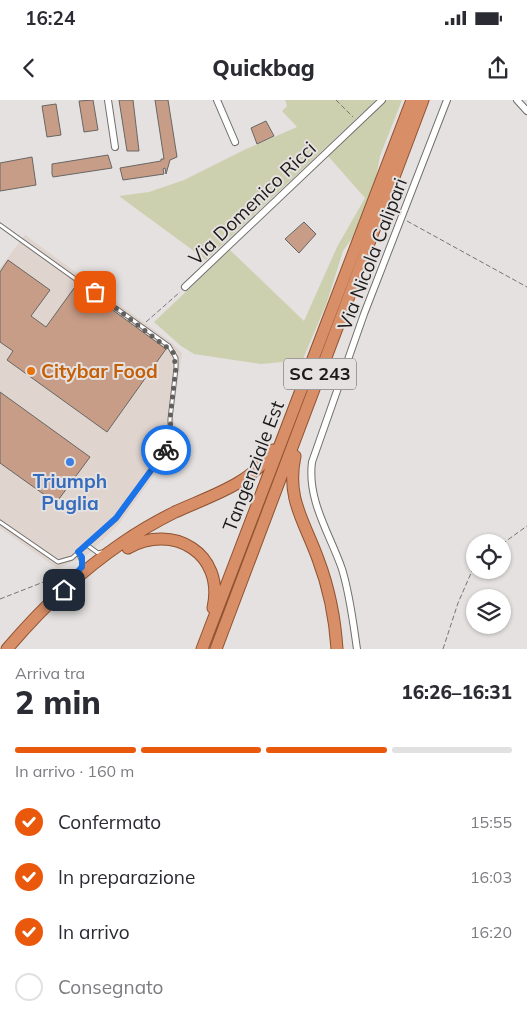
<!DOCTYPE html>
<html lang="it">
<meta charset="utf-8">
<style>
body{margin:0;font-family:Mulish,sans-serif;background:#f7f7f7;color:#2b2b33;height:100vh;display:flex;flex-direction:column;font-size:19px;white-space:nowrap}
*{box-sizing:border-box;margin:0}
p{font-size:16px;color:#7c7c81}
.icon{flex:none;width:28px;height:28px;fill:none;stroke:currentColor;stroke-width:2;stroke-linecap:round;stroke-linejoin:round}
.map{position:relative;height:549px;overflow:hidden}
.details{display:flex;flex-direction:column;background:#fff;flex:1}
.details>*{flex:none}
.tools{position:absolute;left:466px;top:434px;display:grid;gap:10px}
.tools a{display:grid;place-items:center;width:45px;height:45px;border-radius:50%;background:#fff;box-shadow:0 1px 4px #0004;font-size:25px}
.pin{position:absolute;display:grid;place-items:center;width:42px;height:42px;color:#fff;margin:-21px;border-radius:10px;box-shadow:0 2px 8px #0006}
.courier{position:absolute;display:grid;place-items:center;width:50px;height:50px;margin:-25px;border:4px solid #1a73e8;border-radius:50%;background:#fff;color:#222;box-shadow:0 1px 6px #0007}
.overview em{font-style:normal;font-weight:800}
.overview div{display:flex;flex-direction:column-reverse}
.overview{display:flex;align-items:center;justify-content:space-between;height:85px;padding:0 15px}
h1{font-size:32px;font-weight:800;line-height:38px}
.bar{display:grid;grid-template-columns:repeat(4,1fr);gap:8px 5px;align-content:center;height:60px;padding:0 15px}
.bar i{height:6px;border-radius:4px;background:#e1e1e2}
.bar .current{background:#ea580c}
.bar p{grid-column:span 4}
ol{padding:0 15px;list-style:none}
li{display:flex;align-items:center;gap:15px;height:55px}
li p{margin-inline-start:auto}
li .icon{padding:5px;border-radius:50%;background:#ea580c;color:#fff;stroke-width:4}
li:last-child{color:#7c7c81}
li i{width:28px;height:28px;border:2px solid #e1e1e2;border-radius:50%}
.status{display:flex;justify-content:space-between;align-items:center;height:35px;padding:0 25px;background:#fff;direction:ltr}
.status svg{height:14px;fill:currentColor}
header{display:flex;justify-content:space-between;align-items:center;height:65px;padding:0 15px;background:#fff;font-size:22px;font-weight:800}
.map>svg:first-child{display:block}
.built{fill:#dfd4ce}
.green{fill:#ccd0ae}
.building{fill:#c89d87;stroke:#686664}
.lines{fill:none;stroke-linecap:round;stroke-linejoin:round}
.service-casing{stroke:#716f6d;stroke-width:5}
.minor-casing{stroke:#716f6d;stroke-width:8}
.trunk-casing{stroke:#905332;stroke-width:13}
.path{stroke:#777574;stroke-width:1;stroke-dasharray:5 2.5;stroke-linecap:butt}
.service{stroke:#fff;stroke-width:3}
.minor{stroke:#fff;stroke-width:6}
.trunk{stroke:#d88e66;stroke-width:11}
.done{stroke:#61605f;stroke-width:5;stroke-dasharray:0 9}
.route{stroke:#1a73e8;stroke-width:6}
.food-dot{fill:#e8710a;stroke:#e4e1e0;stroke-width:2}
.shop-dot{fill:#3f7fe0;stroke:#e4e1e0;stroke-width:2}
.labels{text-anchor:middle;stroke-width:4;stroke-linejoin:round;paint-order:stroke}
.shield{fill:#e4e1e0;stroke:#575655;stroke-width:1}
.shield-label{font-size:18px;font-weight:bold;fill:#1b1a19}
.street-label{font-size:19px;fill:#1b1a19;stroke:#e4e1e0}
.food-label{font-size:19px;font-weight:bold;fill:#c56008;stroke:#e4e1e0;text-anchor:start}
.shop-label{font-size:19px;font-weight:bold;fill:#366cbe;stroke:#e4e1e0}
</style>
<div class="status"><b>16:24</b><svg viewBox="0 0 49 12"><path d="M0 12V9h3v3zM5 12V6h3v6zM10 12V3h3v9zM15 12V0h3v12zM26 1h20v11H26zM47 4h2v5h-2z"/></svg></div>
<header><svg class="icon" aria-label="back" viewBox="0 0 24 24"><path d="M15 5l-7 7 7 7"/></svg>Quickbag<svg class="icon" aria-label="share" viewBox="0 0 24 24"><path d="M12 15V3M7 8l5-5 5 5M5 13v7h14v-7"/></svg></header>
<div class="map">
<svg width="527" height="549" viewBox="0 0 527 549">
<rect width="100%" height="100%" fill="#e4e1e0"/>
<path class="built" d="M25,135l147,108 10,10 -9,63 6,24 -60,84 -31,30 -30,15 -58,-41v-260z"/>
<path class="green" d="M285,0h91l-170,160 -87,-64 30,-4 35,-12 60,-30 53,-23 -15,-16 5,-5z
M387,0h15l-22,56 -4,22 -24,60 -9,13 -16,51 -27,64 -18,-4 -21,2 -67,-10 -13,-8 -27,-24 76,-72 74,71 33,-74 28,-49 -37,-42z"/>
<path class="building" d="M93,0l5,30 -14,2 -5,-31z
M119,0h14l6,51h-12z
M155,0h13l9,57 -7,3 -4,14 -1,-6 -2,1 1,5 -41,6 -3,-12 41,-7v-2h3z
M56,4l5,31 -14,2 -5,-31z
M266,21l8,15 -17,8 -6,-16z
M108,55l4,13 -59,9 -1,-3v-10z
M32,57l4,28 -36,6v-28z
M304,122l12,12 -17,19 -14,-14z
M8,160l42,30 -19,26 15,11 31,-43 89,65 -59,83 -100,-72 6,-9 -13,-9v-70z
M0,292l90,65 -34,46 -56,-40z"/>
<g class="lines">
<defs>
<path id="service" d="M0,125l169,121 7,12v10l-6,51v25l-54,75 -44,39 -14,4 -58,-40
M87,445l11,8 4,-1
M78,452l4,10 -1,6"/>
<path id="minor" d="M108,0l7,47
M217,0l18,42
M517,0l10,11
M185,187l197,-187
M357,549c-4,-27 -7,-54 -15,-80 -12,-35 -35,-68 -30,-107l52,-148 83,-214"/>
<path id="trunk" d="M295,356c-9,43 9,64 23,103 11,29 17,59 19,90
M128,448c45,-25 97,5 85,60
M7,549c34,-40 71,-76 115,-106 16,-11 35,-22 53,-31 35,-16 77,-28 98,-62
M202,549l210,-549
M216,549l207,-549"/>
</defs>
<use href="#service" class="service-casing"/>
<use href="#minor" class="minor-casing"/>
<use href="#trunk" class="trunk-casing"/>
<path class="path" d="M336,0l17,17
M407,121l120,66
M146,222l34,-30
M502,444l25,-18
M0,499l59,-23
M443,549l15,-46 17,-39"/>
<use href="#service" class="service"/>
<use href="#minor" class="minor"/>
<use href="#trunk" class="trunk"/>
</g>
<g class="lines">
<path class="done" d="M95,192l78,60 3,16 -6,51 2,19 -6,12"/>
<path class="route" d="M64,490l2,-7 16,-16v-10l-4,-5 38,-34 50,-68"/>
</g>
<circle class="food-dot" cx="31" cy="271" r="5"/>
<circle class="shop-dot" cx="70" cy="362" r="5"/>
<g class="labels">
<rect class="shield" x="284" y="258.5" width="72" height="31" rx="4"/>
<g class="shield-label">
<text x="320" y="280">SC 243</text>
</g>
<g class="street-label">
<text transform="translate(252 103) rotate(-44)" y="7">Via Domenico Ricci</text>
<text transform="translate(372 154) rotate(-69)" y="7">Via Nicola Calipari</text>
<text transform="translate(253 366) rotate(-69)" y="7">Tangenziale Est</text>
</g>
<g class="food-label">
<text x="41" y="278">Citybar Food</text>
</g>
<g class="shop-label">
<text x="70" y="388">Triumph<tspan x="70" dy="22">Puglia</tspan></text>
</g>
</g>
</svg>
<div class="tools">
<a><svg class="icon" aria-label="locate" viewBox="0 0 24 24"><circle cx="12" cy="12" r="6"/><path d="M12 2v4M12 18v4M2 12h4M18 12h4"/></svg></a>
<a><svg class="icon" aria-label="layers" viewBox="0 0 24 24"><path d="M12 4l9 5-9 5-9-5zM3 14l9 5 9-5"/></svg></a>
</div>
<div class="pin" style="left:95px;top:192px;background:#ea580c"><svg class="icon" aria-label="bag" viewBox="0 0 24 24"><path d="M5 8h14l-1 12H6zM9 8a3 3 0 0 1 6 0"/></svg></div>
<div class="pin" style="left:64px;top:490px;background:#1f2937"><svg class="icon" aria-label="home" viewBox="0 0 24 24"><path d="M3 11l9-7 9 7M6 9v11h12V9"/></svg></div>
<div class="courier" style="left:166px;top:350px"><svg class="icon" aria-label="bike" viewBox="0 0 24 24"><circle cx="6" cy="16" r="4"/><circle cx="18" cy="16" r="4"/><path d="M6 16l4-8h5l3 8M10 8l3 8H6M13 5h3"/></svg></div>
</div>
<section class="details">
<div class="overview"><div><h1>2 min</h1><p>Arriva tra</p></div><em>16:26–16:31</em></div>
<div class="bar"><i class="current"></i><i class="current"></i><i class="current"></i><i></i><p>In arrivo · 160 m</p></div>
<ol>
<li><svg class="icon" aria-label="check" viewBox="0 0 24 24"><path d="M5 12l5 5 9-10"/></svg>Confermato<p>15:55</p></li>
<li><svg class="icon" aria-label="check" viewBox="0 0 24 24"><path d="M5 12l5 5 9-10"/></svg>In preparazione<p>16:03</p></li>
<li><svg class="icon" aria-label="check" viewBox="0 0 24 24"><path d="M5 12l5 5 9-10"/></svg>In arrivo<p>16:20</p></li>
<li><i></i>Consegnato</li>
</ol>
</section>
